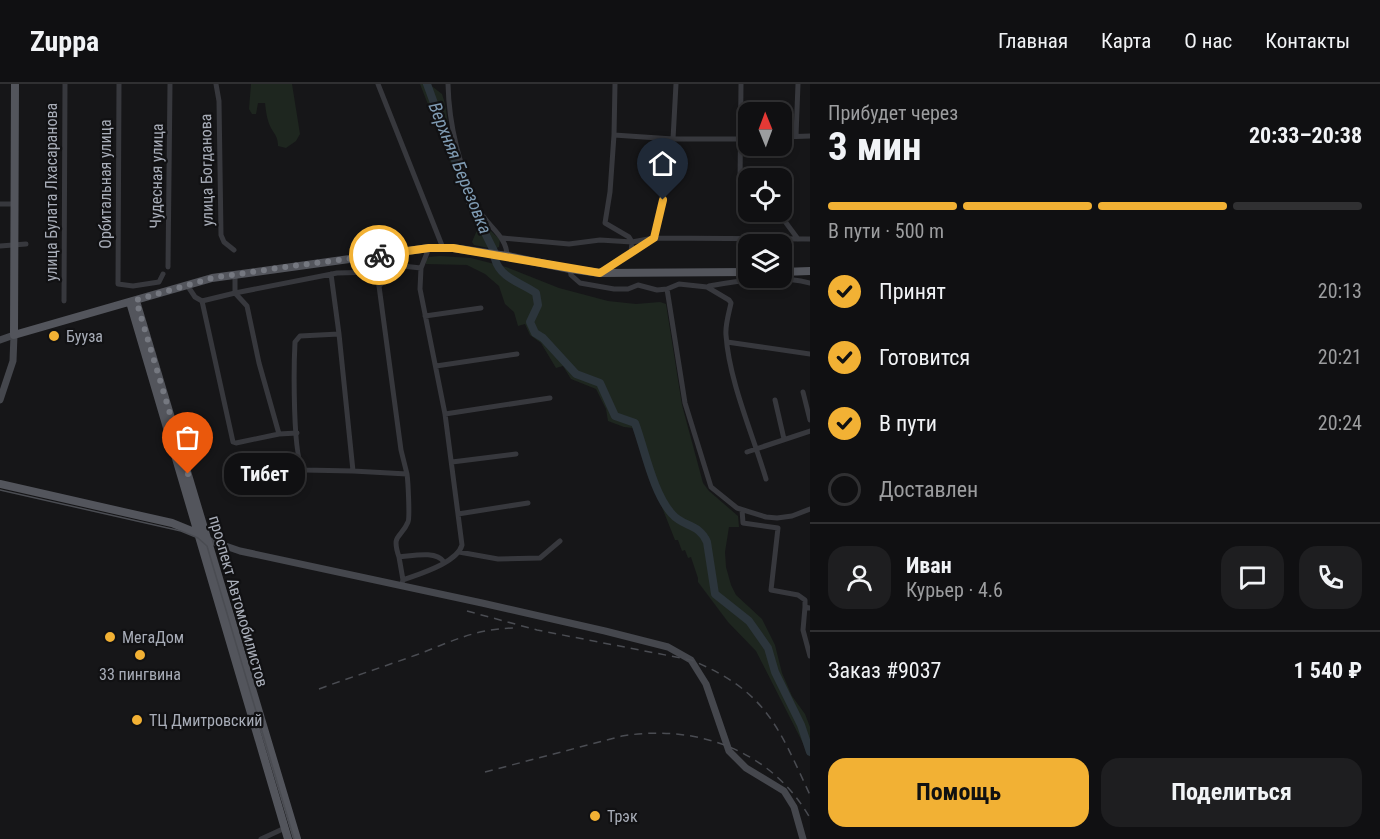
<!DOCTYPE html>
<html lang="ru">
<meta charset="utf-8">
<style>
body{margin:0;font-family:"Roboto Condensed",sans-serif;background:#1e1e20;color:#f1f3f6;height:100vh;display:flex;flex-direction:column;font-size:22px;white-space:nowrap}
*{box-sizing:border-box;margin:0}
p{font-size:20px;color:#9c9d9f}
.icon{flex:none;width:33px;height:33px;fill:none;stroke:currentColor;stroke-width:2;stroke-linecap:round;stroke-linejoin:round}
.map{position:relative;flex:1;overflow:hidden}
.side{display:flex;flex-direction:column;background:#101012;width:570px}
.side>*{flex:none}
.needle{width:39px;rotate:359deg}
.controls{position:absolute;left:738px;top:18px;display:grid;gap:12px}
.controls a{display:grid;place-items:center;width:54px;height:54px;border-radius:12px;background:#101012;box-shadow:0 3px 9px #0003,0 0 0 2px #303032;font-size:30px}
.pin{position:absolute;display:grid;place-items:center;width:51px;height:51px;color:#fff;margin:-62px -26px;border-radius:50% 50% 50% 0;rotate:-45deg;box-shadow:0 0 6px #0007}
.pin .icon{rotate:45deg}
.courier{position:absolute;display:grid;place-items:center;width:60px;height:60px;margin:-30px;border:4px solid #f2b134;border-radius:50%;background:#fff;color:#222;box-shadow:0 2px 8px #0007}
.bubble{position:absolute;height:42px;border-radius:18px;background:#101012;box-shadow:0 3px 9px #0003,0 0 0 2px #303032;font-size:20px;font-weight:700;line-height:42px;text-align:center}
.overview em{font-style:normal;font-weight:700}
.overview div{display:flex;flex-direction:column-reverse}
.overview{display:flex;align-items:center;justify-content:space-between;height:102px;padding:0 18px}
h1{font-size:39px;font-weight:700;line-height:45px}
.bar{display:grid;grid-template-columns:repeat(4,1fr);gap:9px 6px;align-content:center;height:72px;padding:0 18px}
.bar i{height:8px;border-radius:4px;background:#303032}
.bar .current{background:#f2b134}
.bar p{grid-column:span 4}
.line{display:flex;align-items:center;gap:15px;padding:0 18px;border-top:2px solid #303032}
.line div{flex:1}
.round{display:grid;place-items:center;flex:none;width:63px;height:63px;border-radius:18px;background:#1e1e20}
ol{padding:0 18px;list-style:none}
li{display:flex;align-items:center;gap:18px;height:66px}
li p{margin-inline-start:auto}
li .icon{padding:6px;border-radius:50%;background:#f2b134;color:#111;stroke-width:4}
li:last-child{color:#9c9d9f}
li i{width:33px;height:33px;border:3px solid #303032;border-radius:50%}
.button{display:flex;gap:12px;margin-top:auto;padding:12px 18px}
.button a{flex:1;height:69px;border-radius:18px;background:#f2b134;color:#111;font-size:24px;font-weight:700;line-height:69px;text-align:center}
.button a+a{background:#1e1e20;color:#f1f3f6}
header{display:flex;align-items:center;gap:36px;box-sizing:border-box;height:84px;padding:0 30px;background:#101012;border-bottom:2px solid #303032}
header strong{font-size:28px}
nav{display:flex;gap:33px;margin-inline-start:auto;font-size:21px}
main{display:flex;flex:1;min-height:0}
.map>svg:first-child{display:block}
.green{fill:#1e261f}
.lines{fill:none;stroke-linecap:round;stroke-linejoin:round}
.river{stroke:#2c353c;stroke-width:8}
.street{stroke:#37383d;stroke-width:5}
.secondary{stroke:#45474d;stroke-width:7}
.primary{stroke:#53555c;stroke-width:8}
.tram{stroke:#4a4c52;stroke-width:1.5}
.rail{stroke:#4a4c52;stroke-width:1.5;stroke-dasharray:8 6;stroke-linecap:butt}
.done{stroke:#757880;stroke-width:6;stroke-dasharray:0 10.8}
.route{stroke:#f2b134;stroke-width:8}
.poi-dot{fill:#f2b134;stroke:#111113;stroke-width:2}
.labels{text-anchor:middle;stroke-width:4.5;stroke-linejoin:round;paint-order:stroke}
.street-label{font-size:16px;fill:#a8adb8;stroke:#111113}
.poi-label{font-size:16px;fill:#a8adb8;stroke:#111113;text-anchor:start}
.water-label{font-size:18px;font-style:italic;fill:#7f9bb3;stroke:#111113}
</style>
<header>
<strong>Zuppa</strong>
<nav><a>Главная</a><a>Карта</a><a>О нас</a><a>Контакты</a></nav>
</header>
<main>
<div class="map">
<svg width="810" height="755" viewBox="0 0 810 755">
<rect width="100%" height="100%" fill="#161618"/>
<path class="green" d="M251,0h41l8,50 -4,7 -10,7 -8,-2c0,-9 -3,-11 -7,-18 -4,-8 -5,-16 -6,-25h-7l-2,11h-4l-3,-5z
M420,0h9l13,10c5,14 5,28 8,41 8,30 25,87 50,104l-1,8 -5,2 -20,-4 -2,-3 5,-12z
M440,172l31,2 35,9 53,21 49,13 28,3 24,-2 6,2 16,101 21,78 6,8 29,25 1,11h-10l-4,25 1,15 5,18 5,10 26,24 13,26 7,28 10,23 13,18 5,13v30l-54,-106 -28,-29 -30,-40v-4l-7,-21 -3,1 -3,-8 -3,1 -4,-11h-3l-29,-73 -13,-39 -9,-1 -16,-6 -2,-12 -10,-20 -25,-10 -8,-13 -7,2 -15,-25 -11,-8 -5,-11 -7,2 -4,-14 -9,-8 -6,-18 -14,-12 -18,-9 -41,-1v-4l3,-3z"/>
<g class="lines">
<path class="river" d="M427,0l45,123 22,44
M495,175c5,19 27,24 41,34l2,12 -8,17 5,11 8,5 33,36 24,9 15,33 20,7c10,27 18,70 37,91 11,13 28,10 35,28l8,52 34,27 19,27 7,24 26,53 9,27"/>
<path class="street" d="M119,0l-1,200 15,2 26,-4 4,-8
M216,0l3,17 2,134 3,7 10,8
M378,0l65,164
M448,0c1,43 13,87 31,126 9,17 28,26 28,46
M615,0l-1,51 59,4h75
M614,51l-4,57 -5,31 24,14 3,5 -1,11
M796,52l2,-52
M782,53l28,-1
M740,100l1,-100
M0,120h15
M778,128l20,27
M503,154l66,6 31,-4 32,2 22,-4 156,1
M0,162l26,-2
M387,170l1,8 5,3 28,3
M373,172l6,30 22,164 6,24
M168,183l2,-183
M570,185l1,6 9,8 34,6h14l10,-4 19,5 10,-1 12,-5 28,3 22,13 2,3c-2,10 -6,22 -5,32 3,46 27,100 40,144
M601,188l53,-34 13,-58 6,-41 3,-55
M235,190v19l102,-20 39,-1 4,-5 8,-5
M331,190l8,60 14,137 -49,-1c-12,-9 -10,-109 -9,-128l5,-6 39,-2
M187,201l8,12 7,4
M379,202l12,-11 2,-10
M709,202c33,-6 68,-11 101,-3
M667,205l18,114 26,84 26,21 29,9 11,1 15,-2 18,-7
M64,217l1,-217
M425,232l56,-8
M727,258l83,12
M436,282l81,-12
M803,308l7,28
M775,316l9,39
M445,330l105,-16
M279,350l-20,-71 -12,-57 -12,-13 -33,8 31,141 3,1 43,-9 18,-1
M747,368l63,-21
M452,378l64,-8
M353,387l54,3c1,7 3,44 1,48 -7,17 -17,11 -9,35 13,-1 37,-7 45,5
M742,426l1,13 35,5 -7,62 27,5 7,5v7l5,1
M458,430l70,-11
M459,468l39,7 42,-1 20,-17
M399,473l4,23
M401,502l2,-6c16,-6 54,-17 59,-35l-17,-131 -25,-125 1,-21 8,-20
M805,523l-2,23 7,26
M261,755l24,-11"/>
<path class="secondary" d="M0,256l14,-5 -1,26 -13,39
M208,456l32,11 242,52 123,28 63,16 23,13 15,24 23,67 17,17 38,23 10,16 9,32"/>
<path class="primary" d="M15,0l-1,251 198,-57 217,-30h24l54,8 63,13 30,4 148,-1
M782,188l28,-1
M136,217l161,538
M130,218l158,537
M0,400l172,39 27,11"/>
<path class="tram" d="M0,406l181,41 17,7 9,8 87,293"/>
<path class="rail" d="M467,527l70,19 154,30c75,31 87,66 119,135
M319,605c32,-12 64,-22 97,-34 35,-13 58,-26 97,-27
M485,688l137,-36c75,-12 149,14 188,82"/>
</g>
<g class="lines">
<path class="done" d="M188,390l-52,-174 76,-22 80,-12 87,-11"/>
<path class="route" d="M379,171l50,-7h24l147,25 54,-35 9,-38"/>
</g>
<g class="poi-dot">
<circle cx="54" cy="252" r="6"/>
<circle cx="110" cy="553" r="6"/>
<circle cx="140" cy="571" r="6"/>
<circle cx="137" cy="636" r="6"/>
<circle cx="595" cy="732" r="6"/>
</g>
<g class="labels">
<g class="street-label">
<text transform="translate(206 86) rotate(-91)" y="6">улица Богданова</text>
<text transform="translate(156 92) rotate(-89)" y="6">Чудесная улица</text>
<text transform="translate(105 100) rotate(-90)" y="6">Орбитальная улица</text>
<text transform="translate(51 108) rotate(-90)" y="6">улица Булата Лхасаранова</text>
<text transform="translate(239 517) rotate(74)" y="6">проспект Автомобилистов</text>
</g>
<g class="poi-label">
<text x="66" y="258">Бууза</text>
<text x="122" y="559">МегаДом</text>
<text x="140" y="596" text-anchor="middle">33 пингвина</text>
<text x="149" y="642">ТЦ Дмитровский</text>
<text x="607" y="738">Трэк</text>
</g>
<g class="water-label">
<text transform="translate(460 84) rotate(68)" y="6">Верхняя Березовка</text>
</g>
</g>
</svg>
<div class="controls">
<a><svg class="needle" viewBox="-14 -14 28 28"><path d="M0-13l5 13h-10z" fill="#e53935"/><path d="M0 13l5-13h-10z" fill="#9c9d9f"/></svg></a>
<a><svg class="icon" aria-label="locate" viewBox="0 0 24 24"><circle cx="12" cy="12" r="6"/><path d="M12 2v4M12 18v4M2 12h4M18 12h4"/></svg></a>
<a><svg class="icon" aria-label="layers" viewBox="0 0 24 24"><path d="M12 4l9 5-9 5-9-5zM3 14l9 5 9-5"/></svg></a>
</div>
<div class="pin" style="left:188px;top:390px;background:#ea580c"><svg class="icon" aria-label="bag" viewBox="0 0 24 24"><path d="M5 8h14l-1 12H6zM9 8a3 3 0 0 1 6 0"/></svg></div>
<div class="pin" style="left:663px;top:116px;background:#1f2937"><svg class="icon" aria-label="home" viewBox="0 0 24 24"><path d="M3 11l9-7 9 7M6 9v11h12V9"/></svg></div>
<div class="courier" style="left:379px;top:171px"><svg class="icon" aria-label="bike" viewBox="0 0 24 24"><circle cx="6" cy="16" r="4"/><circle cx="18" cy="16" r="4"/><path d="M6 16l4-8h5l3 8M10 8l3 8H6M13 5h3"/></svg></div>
<div class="bubble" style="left:224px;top:369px;width:81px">Тибет</div>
</div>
<section class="side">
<div class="overview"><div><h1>3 мин</h1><p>Прибудет через</p></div><em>20:33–20:38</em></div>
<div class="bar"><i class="current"></i><i class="current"></i><i class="current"></i><i></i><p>В пути · 500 m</p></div>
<ol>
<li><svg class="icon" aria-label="check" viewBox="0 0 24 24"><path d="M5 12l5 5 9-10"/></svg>Принят<p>20:13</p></li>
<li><svg class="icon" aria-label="check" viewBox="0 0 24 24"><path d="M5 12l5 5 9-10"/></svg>Готовится<p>20:21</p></li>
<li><svg class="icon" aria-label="check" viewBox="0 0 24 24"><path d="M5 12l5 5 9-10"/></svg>В пути<p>20:24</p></li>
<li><i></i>Доставлен</li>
</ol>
<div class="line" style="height:108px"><a class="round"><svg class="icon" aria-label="person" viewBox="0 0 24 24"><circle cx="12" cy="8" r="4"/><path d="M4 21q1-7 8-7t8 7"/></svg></a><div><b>Иван</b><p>Курьер · 4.6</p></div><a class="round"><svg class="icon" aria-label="chat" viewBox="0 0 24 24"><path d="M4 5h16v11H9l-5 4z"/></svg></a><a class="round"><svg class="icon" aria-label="phone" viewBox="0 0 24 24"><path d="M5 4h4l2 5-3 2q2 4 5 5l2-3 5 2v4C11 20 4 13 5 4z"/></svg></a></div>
<div class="line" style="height:78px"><div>Заказ #9037</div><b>1 540 ₽</b></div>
<div class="button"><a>Помощь</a><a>Поделиться</a></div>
</section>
</main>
